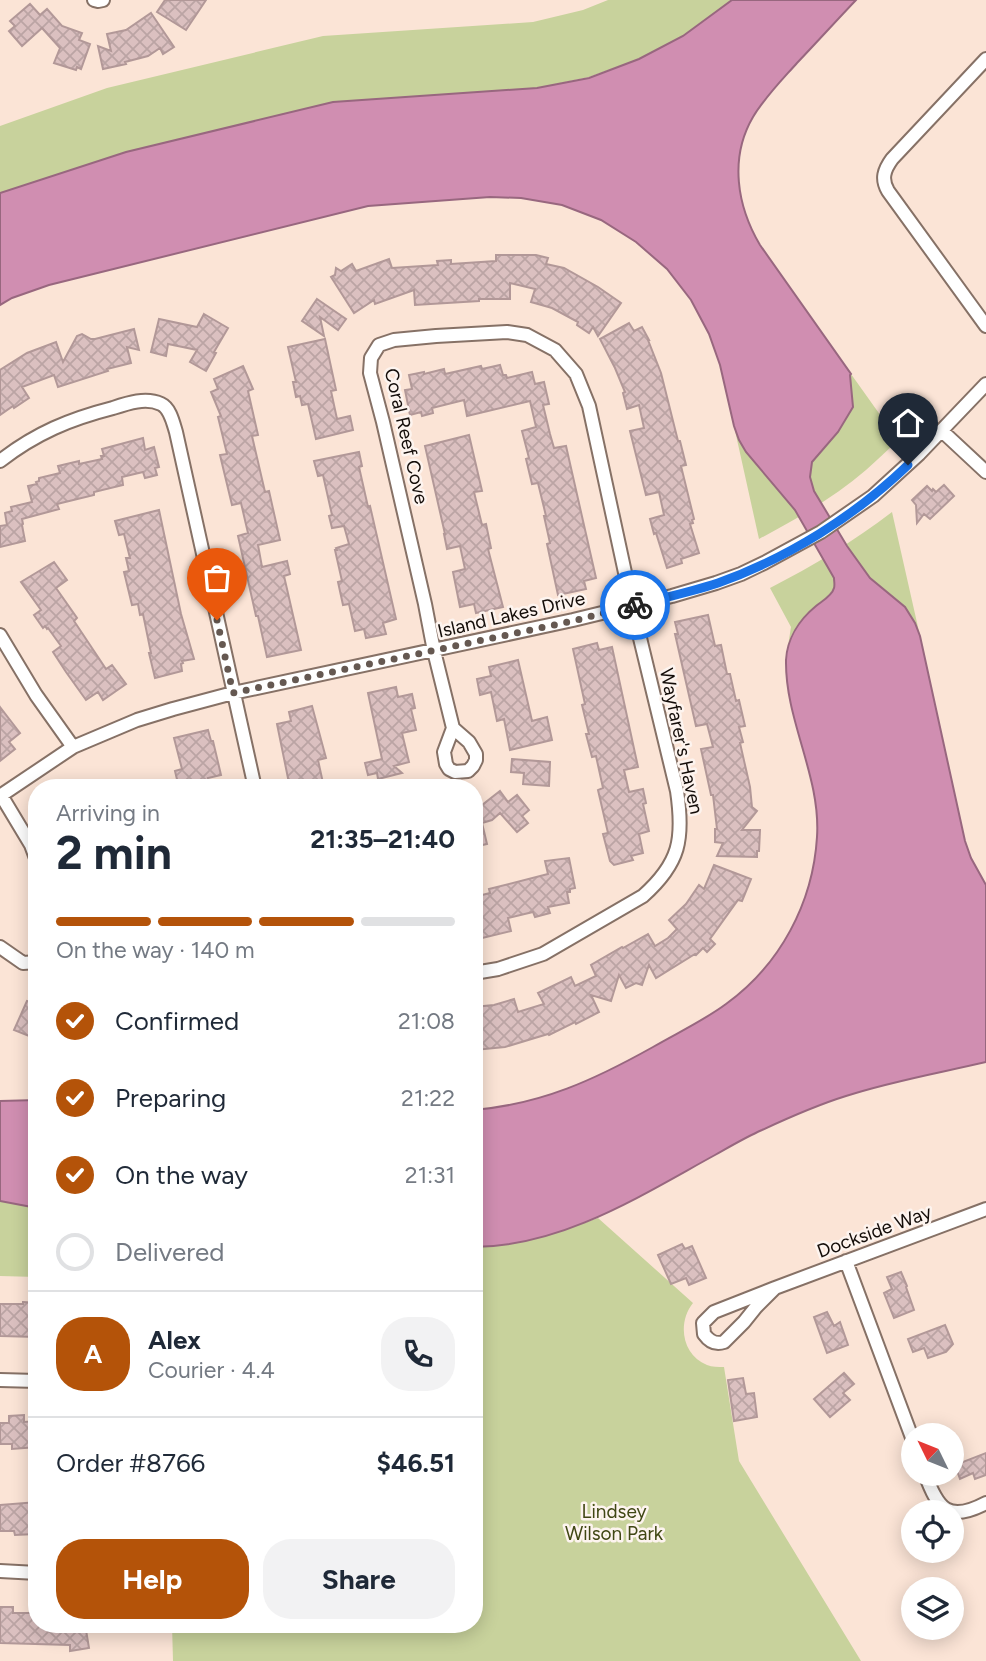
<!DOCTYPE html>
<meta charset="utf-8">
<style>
body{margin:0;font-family:Figtree,sans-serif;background:#f2f2f3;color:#1f2937;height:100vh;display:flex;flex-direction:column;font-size:26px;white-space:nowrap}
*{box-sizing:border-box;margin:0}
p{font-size:23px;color:#747a83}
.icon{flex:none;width:38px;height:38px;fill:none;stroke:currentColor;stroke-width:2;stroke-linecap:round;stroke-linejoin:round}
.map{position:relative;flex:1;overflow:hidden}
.drawer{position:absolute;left:28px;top:779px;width:455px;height:854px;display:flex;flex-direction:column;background:#fff;border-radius:28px;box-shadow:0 4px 18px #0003}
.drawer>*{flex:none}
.needle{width:46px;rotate:313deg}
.fabs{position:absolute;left:901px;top:1423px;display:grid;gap:14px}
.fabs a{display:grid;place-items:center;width:63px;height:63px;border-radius:50%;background:#fff;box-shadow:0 4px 18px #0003;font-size:35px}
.pin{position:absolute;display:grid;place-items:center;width:60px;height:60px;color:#fff;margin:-72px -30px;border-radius:50% 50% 50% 0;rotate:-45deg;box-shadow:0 0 7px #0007}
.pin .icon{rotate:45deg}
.courier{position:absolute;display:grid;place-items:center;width:70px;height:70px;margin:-35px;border:5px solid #1a73e8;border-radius:50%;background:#fff;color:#222;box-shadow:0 2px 9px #0007}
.headline em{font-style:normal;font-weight:700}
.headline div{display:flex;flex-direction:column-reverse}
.headline{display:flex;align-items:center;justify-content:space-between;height:119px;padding:0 28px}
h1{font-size:46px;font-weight:700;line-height:52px}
.bar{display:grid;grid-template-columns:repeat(4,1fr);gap:10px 7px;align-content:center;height:84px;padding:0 28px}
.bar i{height:9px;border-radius:5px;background:#e0e1e3}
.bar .selected{background:#b45309}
.bar p{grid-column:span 4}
.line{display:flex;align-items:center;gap:18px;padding:0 28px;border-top:2px solid #e0e1e3}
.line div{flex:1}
.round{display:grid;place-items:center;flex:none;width:74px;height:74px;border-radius:28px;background:#f2f2f3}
ol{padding:0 28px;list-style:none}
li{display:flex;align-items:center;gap:21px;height:77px}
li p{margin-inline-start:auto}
li .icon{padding:7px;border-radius:50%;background:#b45309;color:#fff;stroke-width:4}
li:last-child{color:#747a83}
li i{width:38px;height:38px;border:4px solid #e0e1e3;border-radius:50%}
.primary-button{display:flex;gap:14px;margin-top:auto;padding:14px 28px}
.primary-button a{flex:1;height:80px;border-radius:28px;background:#b45309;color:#fff;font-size:28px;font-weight:700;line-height:80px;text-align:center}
.primary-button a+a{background:#f2f2f3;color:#1f2937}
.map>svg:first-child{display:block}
.park{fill:#c8d29c}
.water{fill:#d08eb1;stroke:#98677f;stroke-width:2}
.building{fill:url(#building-cross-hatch);stroke:#b29898;stroke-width:2}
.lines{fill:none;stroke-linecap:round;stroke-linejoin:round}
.street-casing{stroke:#867166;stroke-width:16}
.street{stroke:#fff;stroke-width:12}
.done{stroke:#655851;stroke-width:7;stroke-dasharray:0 12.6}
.route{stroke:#1a73e8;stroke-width:9}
.labels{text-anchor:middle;stroke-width:5;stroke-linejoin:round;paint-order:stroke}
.street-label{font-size:19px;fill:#140d09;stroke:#fdf4ef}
.park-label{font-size:19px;fill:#404714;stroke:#fdf4ef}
</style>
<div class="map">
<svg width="986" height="1661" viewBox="0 0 986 1661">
<defs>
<pattern id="building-cross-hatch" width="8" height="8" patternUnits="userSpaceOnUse" patternTransform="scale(1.75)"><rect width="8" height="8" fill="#dbc0c0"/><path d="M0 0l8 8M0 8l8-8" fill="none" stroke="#bba4a4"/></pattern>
</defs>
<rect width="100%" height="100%" fill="#fbe4d6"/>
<path class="park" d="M608,0h124l-49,36 -44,23 -50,18 -52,11 -204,14 -207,50 -126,41v-67l107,-38 216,-52 210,-14 50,-12z
M851,374l47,66c-10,10 -21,20 -32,30 -33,28 -69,49 -107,69l-25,-113 5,14 7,12 52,61 16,-22 -4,-14 1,-15 27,-30 15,-25 -4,-32z
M892,512l28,124 -5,-13 -10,-16 -35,-29 -22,-31 -14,31v10l-8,11 -11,8 -24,29 -5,23 5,-32 -21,-39c43,-22 84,-47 122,-76z
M0,1201l37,7v69l-37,-1z
M598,1218l95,85c-16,20 -11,52 14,62 5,2 11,2 17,2l15,94 122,200h-688l-1,-37h302v-377c43,-1 84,-14 124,-29z"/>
<path class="water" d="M732,0h124c-20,21 -39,42 -59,63 -16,18 -32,34 -44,54 -24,41 -16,89 7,128l91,129 -1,1 3,32 -15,25 -26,30 -2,15 4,14 33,55 23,32 35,29 10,16 5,13 45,205 6,17 15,27v177c-47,11 -94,19 -140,34 -29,9 -56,21 -84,34 -16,7 -31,16 -47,25 -75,41 -152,91 -241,92v-137c68,-6 120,-30 179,-63 24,-14 50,-26 73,-43 54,-39 87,-101 91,-167 4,-61 -32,-116 -31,-177 1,-21 13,-40 30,-54 6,-5 16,-10 18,-18 1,-3 0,-7 0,-10l-39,-68 -49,-58 -7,-12 -5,-14 -14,-61 -11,-31 -18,-34 -24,-31 -31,-27 -35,-22 -39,-15 -41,-7 -31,-1 -122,9 -319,79 -37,13 -12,7v-112l126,-41 207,-50 204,-14 52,-10 50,-19 44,-23z
M37,1100v108l-37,-7v-100z"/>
<path class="building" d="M165,0h41l-20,30 -29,-18z
M30,4l10,11 7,-6 15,17 20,7 -3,7 11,4 -9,25 -4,-2 -1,3 -22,-7 6,-15 -18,-20 -20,18 -13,-15 6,-5 -5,-5z
M151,13l23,34 -11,7 -3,-6 -12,8 -23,6 1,2 -23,5 -5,-23 13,5 -4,-17 19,-4z
M496,255h40l12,3 -2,6 18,4 34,19 23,16 -23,33 -5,-9 -4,6 -12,-8 1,-3 -26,-14 -21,-6 4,-13 -25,-6v16h-31v2l-64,4 -1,-15 -39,14 -1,-4 -20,13 -23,-36 4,-2 1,-7 5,3 11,-7 4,7 33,-12 3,9 46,-3 -1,-4 14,-1v4l45,-3z
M317,299l29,20 -8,11 -18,-13 4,19 -22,-15z
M204,314l24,14 -14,24 2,1 -10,18 -16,-9 7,-12 -29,-6 -2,12 -15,-4 8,-33 38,8z
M629,323l5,8 8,-4 7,13h-1l13,33 17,68h2l6,24 -5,1 13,53 -2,1 1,3 -3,1 9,29 -18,6 1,4 -15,5 -11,-35 -2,1 -4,-15 14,-4 -5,-23 -13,3 -16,-64 14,-3 -5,-23 -12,4 -4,-16 2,-1 -10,-24 -15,-29z
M134,329l5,21 -12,-3 4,16 -24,6 1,2 -50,16 -4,-12 -32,12 7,11 -15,10 -1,-2 -13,9v-45l27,-17 29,-11 7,20 14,-26 5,-2 9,5h4z
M325,339l11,51 -5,1 6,28 13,-3 3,14 -37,9 -8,-35 -6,1 -2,-9 -4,1 -3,-15h3l-8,-35z
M500,365l3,10h3l1,3 25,-6 3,12 9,-2 5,22 -6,1 7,29 4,14 12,-2 30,132 -12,3 2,8 -28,6 -11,-51 3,-1 -6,-27h2l-8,-33 -6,1 -6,-25 3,-1 -7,-27 14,-4 -6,-26 -63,15 -3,-16 -32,8 1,5 -11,3 -1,-4 -11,3 -5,-25 7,-1 -3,-14 15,-3v2l20,-5 1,5 36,-8 1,3z
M243,366l10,23 -5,2 10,44 -6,1 13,56 4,-1 11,49 -22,5 4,22 25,-6 3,13 -6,2 17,74 -34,7 -9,-41h-2l-18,-80 10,-3 -7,-30 -9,2 -12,-50 7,-1 -9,-37 3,-1 -10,-24 7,-3 -4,-10z
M469,435l13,56 -8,1 8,33 4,-1 5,24 -3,1 15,58 -27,6 -2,-9 -14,3 -7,-35 12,-3 -5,-23 -13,3 -3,-15h1l-20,-88z
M143,438l2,12 9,-3 5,20 -4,1 2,7 -12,3 -2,-6 -21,5 1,8 -29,7v3l-37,9 2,5 -37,10 1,5 -1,1 3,16 -25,6v-21l7,-1 -2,-12 7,-2 -1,-4 21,-5 -4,-16 9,-2 -1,-2 3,-1v-3l21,-5 -2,-7 21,-5v3l23,-5 -1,-3h3l-2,-7z
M359,452l3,14 -3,1 9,40 2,-1 26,113 -13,4 3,11 -20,4 -2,-9 -9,2 -6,-27 -6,1 -5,-23 4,-1 -7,-31h2l-1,-2 13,-4 -5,-18 -12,2 -3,-12 3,-1 -9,-40 -5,1 -4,-15z
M944,485l10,11 -24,23 -6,-5 -7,9 -1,-18 -4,-5 15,-14 5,5 1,-2 3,3z
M159,510l22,104 13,45 -12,2 1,2 -2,1 1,7 -27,7 -6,-25h2l-8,-39 -3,1 -2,-11 -6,1 -8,-33 5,-1 -3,-13h4l-6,-24 -5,1 -4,-14z
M54,562l13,18 -11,8 21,30 -3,3 32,48 6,-4 14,19 -23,16 -5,-8 -12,8 -20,-28 -13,-20 8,-6 -13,-18 -1,1 -2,-3 -2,2 -9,-13 7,-5 -20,-28z
M708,615l7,31 6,-1 6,29h3l6,27 3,-1 6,26 -6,1 4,15 -3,1 10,44 2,20 5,4 -15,19h18l-1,21h-2v6l-40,-1 6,-13 -8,-1v-13h2l-4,-34h-2l-10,-46 12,-2 -6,-23 -11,2 -21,-92h3l-3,-12z
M597,643l2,7 13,-3 26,120 -14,3 5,22 14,-3 3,14 -3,1 6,27 -10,3 4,19 -12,3 2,4 -19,5 -4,-4 -7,-27 5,-1 -10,-43 5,-2 -7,-32 -4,1 -6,-23h3l-7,-29 3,-1 -12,-55z
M518,660l14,61 15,-4 5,23 -42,10 -6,-31 -7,2 -6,-29 -11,3 -3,-16 14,-3 -2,-9z
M396,687l2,10 14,-3 3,14 -4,1 5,21 -14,3 7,29 -15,4 8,7 -24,6 -1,-6 -9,2 -3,-12 17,-4 -14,-66z
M312,706l14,52 -8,2 5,23h-3l1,5h-31l-13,-64 14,-3 -2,-9z
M0,707l20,26 -11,9 6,7 -15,12z
M208,730l3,11h2l8,34 -13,3 2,10h-31l-4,-17 7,-2 -8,-31z
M512,759l38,3 -1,24 -26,-2 1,-11 -13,-1z
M500,791l8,11 9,-7 12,15 -7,6 6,7 -11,9 -17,-19 -8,7 -10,3 5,21 -13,3v-40l8,-2z
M569,858l6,30 -5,1v3h-3l2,11 -21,4 2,6 -15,4 -2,-5 -25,6 3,13 -37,9v-43l16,-4 -1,-4 59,-15 -3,-13z
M714,865l37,14 -9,22 -4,-1 -28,39 5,5 -8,8 -4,-4 -7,7 -1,-1 -39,24 -7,-13 -7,20 -6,-2 -10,5 -7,-13 -8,26 -20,-6 8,17 -23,12 -1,-2 -26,13 -1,-1 -43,13 -30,3 -1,-43 20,-2 20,-6 4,13 26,-8 -6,-11 33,-16 4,9 21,-10 -5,-11 31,-18 1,1 25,-14 7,12 13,-8 9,-9 -8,-9 17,-16 13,-19 5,4z
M27,1001l10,2v27l-3,8 -20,-8z
M682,1244l3,5 7,-3 14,32 -17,7 -3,-7 -15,6 -13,-29z
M901,1272l6,14 -1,1 8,23 -20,8 -10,-25 8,-4 -5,-12z
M23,1302l14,1v34l-37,-1v-32h23z
M827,1312l7,14 6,-4 8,23 -21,8 -13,-36z
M945,1325l8,19 -7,8 -18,6 -4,-10 -11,4 -5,-13z
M844,1373l10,11 -11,9 7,7 -20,17 -16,-18z
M743,1378l3,16 8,-1 3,24 -23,4 -6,-41z
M24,1415v7l13,-1v26l-25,2v-5h-12v-21h9v-7z
M986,1453v22l-11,4 -2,-6 -13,6 -5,-14z
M37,1502v29h-2v3l-20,1 -1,-4h-14v-26z
M0,1607h13v6h24v11h48l4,24 -19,3v-6l-70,-2z"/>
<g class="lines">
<defs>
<path id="street" d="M94,0l4,1 5,-1
M986,59l-94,100c-8,11 -11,20 -4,32l98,135
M942,431l44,41
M0,461c36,-28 70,-42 113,-53 15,-5 33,-11 48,-4 9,4 12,18 15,28l79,356
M0,635l36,60 37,52
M453,728l-9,24 2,12 3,5 6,3 13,-1 5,-5 3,-6v-6l-7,-12 -16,-14 -19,-77 -9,-47 -42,-182 -13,-49 1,-15 8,-13 15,-5 42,-4 71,-4 20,3 28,15 21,24 13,32 43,199 45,186c7,48 3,72 -34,105l-100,58 -45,15 -24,4
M1,795l30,50 6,16
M0,796l73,-49 64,-27 36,-11 60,-16 340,-73 99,-24 44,-13 25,-9 23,-11 57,-31 52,-36 46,-42 67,-70
M0,947l23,16 14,-1
M846,1261l68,182
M775,1288l-61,24 -11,11 1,11c5,7 11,11 20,8l20,-20 12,-15 19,-19 211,-79
M0,1380l37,1
M925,1474c13,35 23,49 61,29
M0,1571l37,2"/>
</defs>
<use href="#street" class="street-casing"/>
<use href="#street" class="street"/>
</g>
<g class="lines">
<path class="done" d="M217,620l16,73 340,-72 62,-16"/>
<path class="route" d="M635,605c28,-7 56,-13 83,-22 70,-25 137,-67 190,-118"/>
</g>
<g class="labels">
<g class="street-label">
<text transform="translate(407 436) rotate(77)" y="7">Coral Reef Cove</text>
<text transform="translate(511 614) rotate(-13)" y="7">Island Lakes Drive</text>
<text transform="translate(682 741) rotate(78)" y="7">Wayfarer's Haven</text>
<text transform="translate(874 1231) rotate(-20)" y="7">Dockside Way</text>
</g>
<g class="park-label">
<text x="614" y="1518">Lindsey<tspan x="614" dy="22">Wilson Park</tspan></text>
</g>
</g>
</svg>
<div class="fabs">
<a><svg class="needle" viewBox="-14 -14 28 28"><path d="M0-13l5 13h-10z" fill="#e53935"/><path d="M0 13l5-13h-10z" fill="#747a83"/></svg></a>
<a><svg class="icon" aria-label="locate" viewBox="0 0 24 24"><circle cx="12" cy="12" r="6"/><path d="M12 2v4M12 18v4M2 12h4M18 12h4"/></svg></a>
<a><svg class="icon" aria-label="layers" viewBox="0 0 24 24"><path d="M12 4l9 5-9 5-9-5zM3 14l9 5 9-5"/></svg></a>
</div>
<div class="pin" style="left:217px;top:620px;background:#ea580c"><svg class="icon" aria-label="bag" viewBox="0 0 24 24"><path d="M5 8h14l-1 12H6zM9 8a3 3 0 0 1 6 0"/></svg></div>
<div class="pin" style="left:908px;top:465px;background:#1f2937"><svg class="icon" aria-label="home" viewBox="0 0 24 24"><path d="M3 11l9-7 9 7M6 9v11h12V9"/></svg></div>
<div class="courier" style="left:635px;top:605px"><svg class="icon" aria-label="bike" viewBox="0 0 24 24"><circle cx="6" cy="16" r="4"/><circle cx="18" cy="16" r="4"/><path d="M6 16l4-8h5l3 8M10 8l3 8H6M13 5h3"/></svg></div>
<section class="drawer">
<div class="headline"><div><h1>2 min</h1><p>Arriving in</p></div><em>21:35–21:40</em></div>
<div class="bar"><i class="selected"></i><i class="selected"></i><i class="selected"></i><i></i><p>On the way · 140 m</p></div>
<ol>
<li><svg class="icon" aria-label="check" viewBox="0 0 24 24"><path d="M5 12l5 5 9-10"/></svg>Confirmed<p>21:08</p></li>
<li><svg class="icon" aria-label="check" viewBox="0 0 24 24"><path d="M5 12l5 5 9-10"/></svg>Preparing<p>21:22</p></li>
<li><svg class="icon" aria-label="check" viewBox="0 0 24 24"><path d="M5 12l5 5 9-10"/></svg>On the way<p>21:31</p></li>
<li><i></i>Delivered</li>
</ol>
<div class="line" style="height:126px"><b class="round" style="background:#b45309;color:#fff">A</b><div><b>Alex</b><p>Courier · 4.4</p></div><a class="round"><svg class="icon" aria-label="phone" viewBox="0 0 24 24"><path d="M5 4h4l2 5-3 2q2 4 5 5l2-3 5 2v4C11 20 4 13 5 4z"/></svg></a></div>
<div class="line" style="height:91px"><div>Order #8766</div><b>$46.51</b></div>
<div class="primary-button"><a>Help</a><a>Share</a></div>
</section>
</div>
